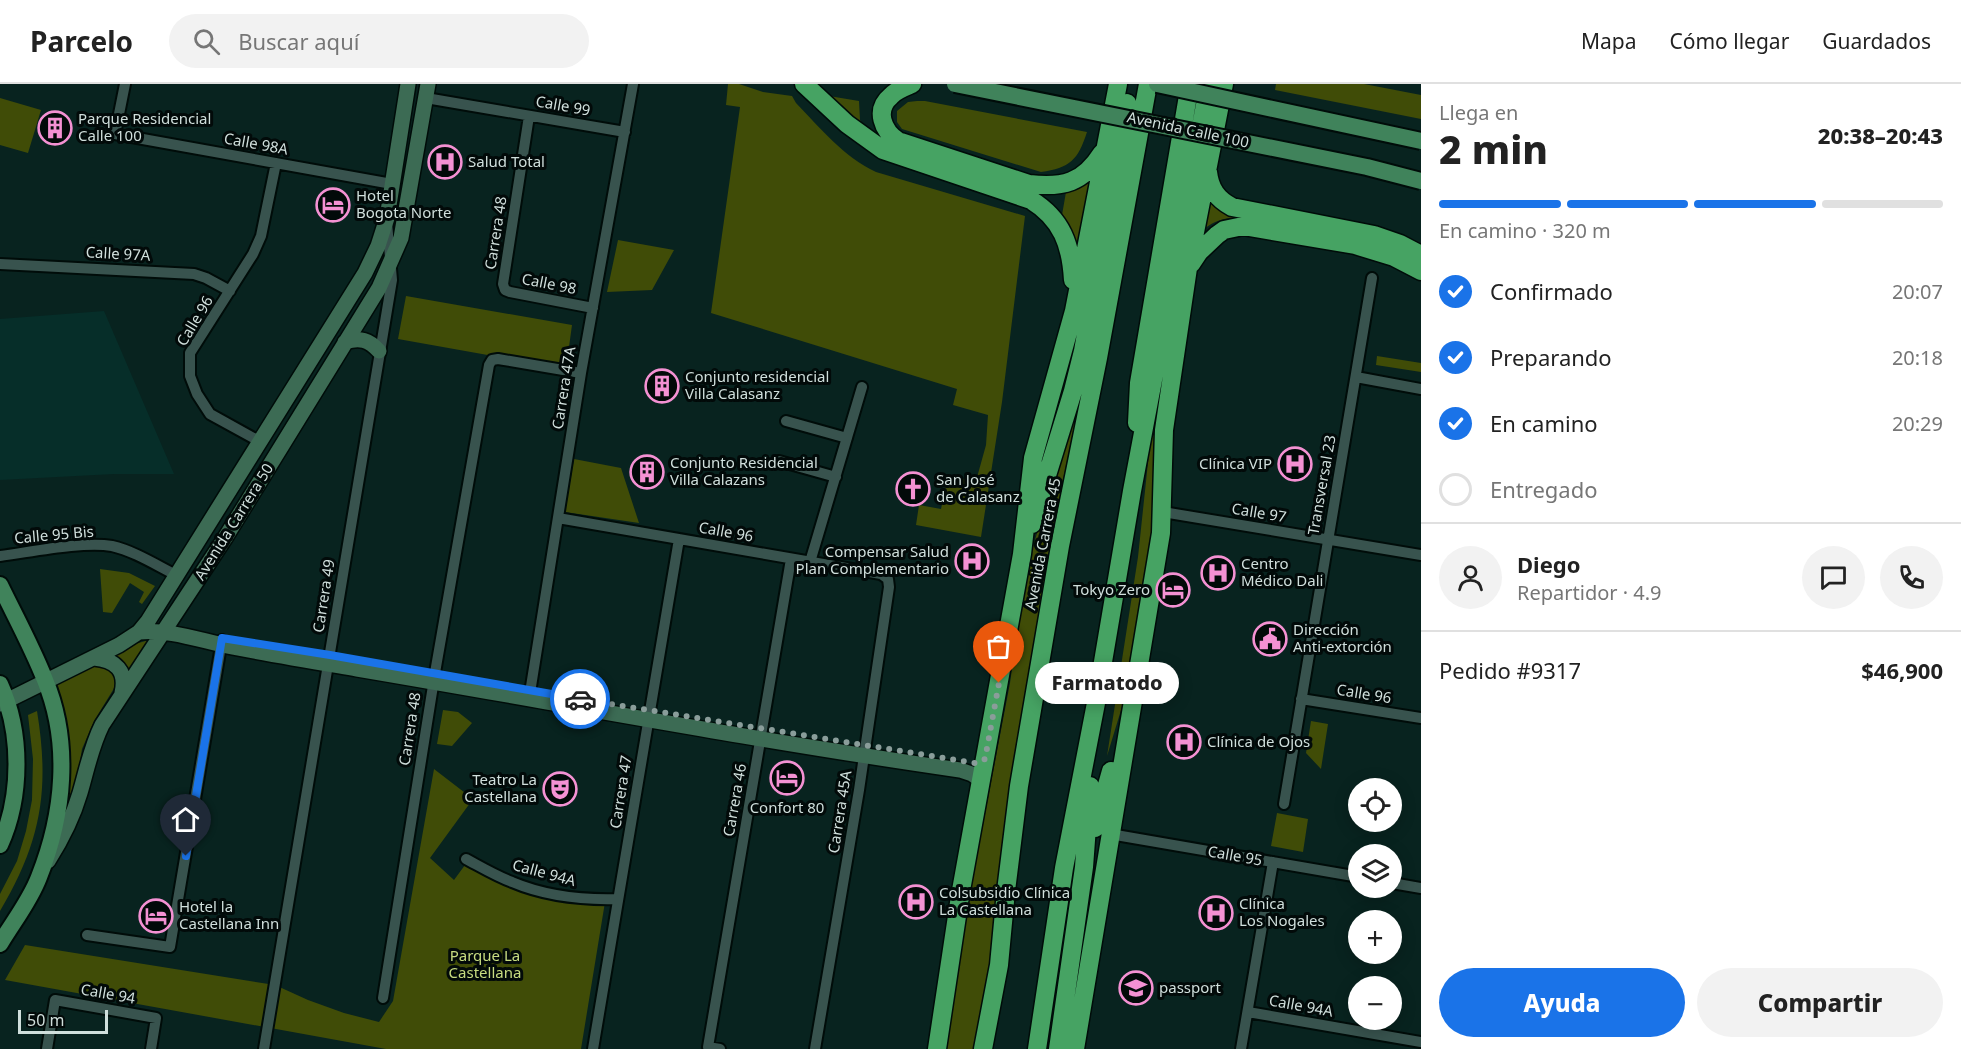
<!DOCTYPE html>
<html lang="es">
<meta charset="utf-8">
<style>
body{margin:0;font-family:"Noto Sans",sans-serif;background:#f2f2f2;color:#222;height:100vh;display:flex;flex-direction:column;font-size:22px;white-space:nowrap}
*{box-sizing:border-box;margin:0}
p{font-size:20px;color:#767676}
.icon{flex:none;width:33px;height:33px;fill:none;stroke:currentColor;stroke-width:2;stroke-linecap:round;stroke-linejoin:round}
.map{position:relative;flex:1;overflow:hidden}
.panel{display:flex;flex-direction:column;background:#fff;width:540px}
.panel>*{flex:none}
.buttons{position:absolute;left:1348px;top:694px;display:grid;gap:12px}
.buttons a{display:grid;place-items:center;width:54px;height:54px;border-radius:50%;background:#fff;box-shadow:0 3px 15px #0003;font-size:30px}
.scale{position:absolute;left:18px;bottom:15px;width:90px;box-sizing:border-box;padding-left:6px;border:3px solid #d0dfdc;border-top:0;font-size:16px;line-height:21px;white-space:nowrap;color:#d0dfdc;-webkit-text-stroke:4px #020a09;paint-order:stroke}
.pin{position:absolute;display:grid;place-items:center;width:51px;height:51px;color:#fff;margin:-62px -26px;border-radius:50% 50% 50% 0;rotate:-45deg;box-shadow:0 0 6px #0007}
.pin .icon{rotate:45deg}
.courier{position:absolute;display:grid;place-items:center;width:60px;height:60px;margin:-30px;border:4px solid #1a73e8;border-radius:50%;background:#fff;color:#222;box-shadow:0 2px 8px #0007}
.bubble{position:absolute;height:42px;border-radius:21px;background:#fff;box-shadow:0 3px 15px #0003;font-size:20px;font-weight:800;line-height:42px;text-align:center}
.overview em{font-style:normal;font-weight:800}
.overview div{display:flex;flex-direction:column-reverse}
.overview{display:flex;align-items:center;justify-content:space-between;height:102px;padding:0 18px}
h1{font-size:39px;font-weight:800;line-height:45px}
.bar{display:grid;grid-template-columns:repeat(4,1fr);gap:9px 6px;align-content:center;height:72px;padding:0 18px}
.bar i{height:8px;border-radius:4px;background:#e0e0e0}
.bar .current{background:#1a73e8}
.bar p{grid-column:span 4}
.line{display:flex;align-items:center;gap:15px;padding:0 18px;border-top:2px solid #e0e0e0}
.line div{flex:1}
.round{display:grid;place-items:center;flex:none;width:63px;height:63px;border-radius:32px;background:#f2f2f2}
ol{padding:0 18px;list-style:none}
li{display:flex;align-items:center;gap:18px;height:66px}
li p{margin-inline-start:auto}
li .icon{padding:6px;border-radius:50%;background:#1a73e8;color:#fff;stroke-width:4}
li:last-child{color:#767676}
li i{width:33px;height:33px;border:3px solid #e0e0e0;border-radius:50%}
.button{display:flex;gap:12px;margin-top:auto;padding:12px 18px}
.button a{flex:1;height:69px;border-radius:36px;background:#1a73e8;color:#fff;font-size:24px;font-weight:800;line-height:69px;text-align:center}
.button a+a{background:#f2f2f2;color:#222}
header{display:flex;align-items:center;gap:36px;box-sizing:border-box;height:84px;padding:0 30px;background:#fff;border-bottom:2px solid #e0e0e0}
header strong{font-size:28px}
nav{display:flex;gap:33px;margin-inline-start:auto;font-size:21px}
.search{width:420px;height:54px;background:#f2f2f2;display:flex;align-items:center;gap:15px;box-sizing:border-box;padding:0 21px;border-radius:33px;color:#767676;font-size:22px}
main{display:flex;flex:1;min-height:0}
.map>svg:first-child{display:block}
.built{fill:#062e29}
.green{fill:#404c07}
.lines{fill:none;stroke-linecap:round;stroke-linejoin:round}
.street-casing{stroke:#000c09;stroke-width:14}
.secondary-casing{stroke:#000c09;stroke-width:18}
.primary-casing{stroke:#000c09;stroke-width:20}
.highway-casing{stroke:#000c09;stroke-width:21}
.street{stroke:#38534e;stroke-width:10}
.secondary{stroke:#3c6b54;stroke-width:15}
.primary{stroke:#40835b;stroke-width:16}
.highway{stroke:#46a363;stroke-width:18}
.primary-bridge-casing{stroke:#000c09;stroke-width:20;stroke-linecap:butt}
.primary-bridge{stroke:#40835b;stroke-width:16}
.done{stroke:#8a9d9a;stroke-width:6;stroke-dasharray:0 10.8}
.route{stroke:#1a73e8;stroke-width:8}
.labels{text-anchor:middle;stroke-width:6;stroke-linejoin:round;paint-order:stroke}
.street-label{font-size:15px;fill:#d0dfdc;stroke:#020a09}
.poi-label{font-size:15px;fill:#d0dfdc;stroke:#020a09;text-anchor:start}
.park-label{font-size:15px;fill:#c7dc80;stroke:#020a09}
</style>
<header>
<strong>Parcelo</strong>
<div class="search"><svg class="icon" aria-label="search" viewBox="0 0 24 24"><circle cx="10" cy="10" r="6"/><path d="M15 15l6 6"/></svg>Buscar aquí</div>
<nav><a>Mapa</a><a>Cómo llegar</a><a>Guardados</a></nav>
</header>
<main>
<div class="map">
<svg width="1421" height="965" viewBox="0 0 1421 965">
<rect width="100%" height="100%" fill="#08231f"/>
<path class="built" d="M104,227l70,163h-60l-114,6v-161z"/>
<path class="green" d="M728,0h11l24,8 29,4 4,7c24,25 48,54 80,69l149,44 -23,186 -21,135 -65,-12 3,-20 22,4 5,-24 -5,-10 35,6 10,-36 2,-30 -35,-10 4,-16 -246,-76 29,-206 -14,-2z
M1276,0h88l57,11v24l-146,-29z
M823,11l36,6 1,19 7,14z
M0,14l41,12 -13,43 -28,-8z
M917,17h8l162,31c-9,28 -17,36 -46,40l-139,-43 -5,-7v-11l11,-9z
M1091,96l-13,69 -9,-22 -7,-12 4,-23 10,-3z
M1206,107l36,26c-18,1 -29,3 -42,16z
M618,156l56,10 -22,40 -45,2z
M406,212l166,29 -6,44 -168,-30z
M1377,272l44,7v9l-45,-7z
M1157,317h3l-7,68v53l-2,25 -26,150 -18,59 31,-199 11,-104z
M1071,332l5,1 -12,58 -45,259 -18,121 -14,132 -11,62h-30l23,-151 41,-215 13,-95 12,-48z
M574,375l47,9 18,55 -74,-11z
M100,485l29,4 26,13 -13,18 -3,-2 5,-10 -14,-9 -18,30 -9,-1z
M149,556l-22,36c2,-10 -5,-15 -13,-21l21,-11z
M103,580l9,2 6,13 -5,11 -19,31 -12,28 -5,29 -14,34 -1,-104 -7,-23 37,-18z
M443,626l15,2 14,11 -20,23 -15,-2z
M37,627c13,79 4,131 -37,200v-17l17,-33 9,-30 6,-31 1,-41 -5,-44z
M1311,637l17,3 -7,45 -15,-16z
M434,685l39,30 -43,59 24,22 11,-15 66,28 74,9 -24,147h-195l-381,-69 20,-35 250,40 33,15 36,13 35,9 14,-21z
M1277,729l31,6 -5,33 -32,-6z"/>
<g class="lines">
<defs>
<path id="street" d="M125,0l-10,50 277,50
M426,14l199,34
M529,32l-26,168 2,6 5,2 83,16
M0,180l194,10 12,4 24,13
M1356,293l65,12
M786,337l61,17
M259,357l-49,-27 -13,-20 -7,-18v-23l63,-99 8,-18 15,-73
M779,377l57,16
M1163,428l258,43
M558,434l323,56 7,5 1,8 -30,203 -44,259
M0,472c31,-4 83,-15 112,-10 22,5 44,19 64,29
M810,478l52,-175
M529,615l52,-326 52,-289
M1301,615l120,19
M1284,720l88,-526
M1110,750l249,43
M466,775c15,8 30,17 46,23 33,14 71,18 106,17
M1392,799l29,5
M87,851l83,12 52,-307
M383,914l53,-331 53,-302 3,-5 6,-1 83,14
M1248,928l173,30
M47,965l8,-49 101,18 -5,31
M264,965l128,-769 -5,-57
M593,965l86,-510
M720,965l-12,-2 83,-488
M1241,965l32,-187"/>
<path id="secondary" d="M345,258c15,-5 24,-2 34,9
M139,548c32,-3 62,9 93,15 42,8 84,15 125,22 201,34 401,72 603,101l12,4 9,6
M94,574c22,2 33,13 28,35
M0,620l119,-59 20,-13 9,-11 217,-348 13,-27 9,-28 21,-134
M48,777c14,-22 25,-44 32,-68 7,-24 11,-46 22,-68l123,-187 154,-250 22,-50 27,-154"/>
<path id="primary" d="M0,501c15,31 32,62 45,95 26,63 19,134 -6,197 -9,24 -26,45 -39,67
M0,600c22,48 22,112 0,161"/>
<path id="highway" d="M804,0l43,40 36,26 148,50c31,19 40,45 42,80
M912,0c-7,3 -16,6 -21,12 -17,14 -8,35 7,45l131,43c34,4 54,-1 73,-31
M1208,88c2,17 9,27 24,35l142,28 26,9 21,11
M1191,180l8,-12 18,-17 7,-5 19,-4 112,19 39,12 27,14
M1137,339l2,-40 51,-299
M1032,440l41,-133 10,-40 44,-248
M1095,744l16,-57
M937,965l23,-153 62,-342 11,-96 41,-147 44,-227
M983,965l16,-84 7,-74 13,-105 41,-240 38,-188 50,-274
M1037,965l27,-181 32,-165 36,-212 77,-407
M1058,965l26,-182 6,-81
M1075,965l86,-516 3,-103 24,-162 36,-184"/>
</defs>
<use href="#street" class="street-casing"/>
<use href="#secondary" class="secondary-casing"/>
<use href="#primary" class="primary-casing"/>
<use href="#highway" class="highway-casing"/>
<use href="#street" class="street"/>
<use href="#secondary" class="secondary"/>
<use href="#primary" class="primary"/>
<use href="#highway" class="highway"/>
<defs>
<path id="primary-bridge" d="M955,0l412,83 54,14
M1157,0l264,57"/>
</defs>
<use href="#primary-bridge" class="primary-bridge-casing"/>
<use href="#primary-bridge" class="primary-bridge"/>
</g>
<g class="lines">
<path class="done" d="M580,615l395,64 10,-4 14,-76"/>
<path class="route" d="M186,772l36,-218 108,17 250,44"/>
</g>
<defs>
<symbol id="building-ring" viewBox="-11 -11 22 22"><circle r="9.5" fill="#020a09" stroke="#f491d3" stroke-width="1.5"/><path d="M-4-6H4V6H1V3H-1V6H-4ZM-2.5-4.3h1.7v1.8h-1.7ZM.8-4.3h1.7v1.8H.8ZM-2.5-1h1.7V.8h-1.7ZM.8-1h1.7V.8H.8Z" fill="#f491d3"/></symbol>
<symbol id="hospital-ring" viewBox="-11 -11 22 22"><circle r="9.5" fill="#020a09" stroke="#f491d3" stroke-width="1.5"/><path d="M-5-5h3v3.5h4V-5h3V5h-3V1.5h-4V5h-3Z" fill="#f491d3"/></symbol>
<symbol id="hotel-ring" viewBox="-11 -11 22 22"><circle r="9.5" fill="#020a09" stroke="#f491d3" stroke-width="1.5"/><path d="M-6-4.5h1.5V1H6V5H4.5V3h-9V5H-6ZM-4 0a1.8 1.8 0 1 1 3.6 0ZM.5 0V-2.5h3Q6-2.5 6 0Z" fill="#f491d3"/></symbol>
<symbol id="church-ring" viewBox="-11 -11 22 22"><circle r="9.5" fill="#020a09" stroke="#f491d3" stroke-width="1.5"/><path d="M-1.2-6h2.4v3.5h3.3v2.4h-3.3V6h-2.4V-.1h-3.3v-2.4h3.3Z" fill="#f491d3"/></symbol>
<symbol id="civic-ring" viewBox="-11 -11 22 22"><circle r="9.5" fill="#020a09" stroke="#f491d3" stroke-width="1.5"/><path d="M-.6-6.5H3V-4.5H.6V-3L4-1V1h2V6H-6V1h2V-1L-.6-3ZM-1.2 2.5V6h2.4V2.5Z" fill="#f491d3"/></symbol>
<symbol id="theatre-ring" viewBox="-11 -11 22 22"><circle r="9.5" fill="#020a09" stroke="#f491d3" stroke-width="1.5"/><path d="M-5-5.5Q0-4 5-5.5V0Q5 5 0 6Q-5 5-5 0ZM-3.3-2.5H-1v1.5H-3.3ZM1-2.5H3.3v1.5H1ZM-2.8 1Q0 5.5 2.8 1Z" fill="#f491d3"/></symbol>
<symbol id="university-ring" viewBox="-11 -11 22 22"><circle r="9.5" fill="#020a09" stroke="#f491d3" stroke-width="1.5"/><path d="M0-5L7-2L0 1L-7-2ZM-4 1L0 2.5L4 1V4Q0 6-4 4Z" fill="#f491d3"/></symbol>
</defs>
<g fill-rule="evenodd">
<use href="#building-ring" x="36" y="25" width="38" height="38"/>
<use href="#hospital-ring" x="426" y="59" width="38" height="38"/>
<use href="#hotel-ring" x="314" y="102" width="38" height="38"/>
<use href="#building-ring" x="643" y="283" width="38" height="38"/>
<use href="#hospital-ring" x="1276" y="361" width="38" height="38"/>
<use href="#building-ring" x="628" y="369" width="38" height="38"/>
<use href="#church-ring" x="894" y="386" width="38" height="38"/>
<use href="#hospital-ring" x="953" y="458" width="38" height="38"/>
<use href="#hospital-ring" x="1199" y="470" width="38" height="38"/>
<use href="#hotel-ring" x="1154" y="487" width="38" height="38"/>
<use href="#civic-ring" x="1251" y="536" width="38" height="38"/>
<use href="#hospital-ring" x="1165" y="639" width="38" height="38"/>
<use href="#hotel-ring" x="768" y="675" width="38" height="38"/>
<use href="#theatre-ring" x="541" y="686" width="38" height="38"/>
<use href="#hospital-ring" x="897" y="799" width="38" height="38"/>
<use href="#hospital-ring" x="1197" y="810" width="38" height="38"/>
<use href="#hotel-ring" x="137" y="813" width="38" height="38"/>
<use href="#university-ring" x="1117" y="885" width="38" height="38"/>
</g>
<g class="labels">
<g class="street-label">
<text transform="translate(563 22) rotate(10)" y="5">Calle 99</text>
<text transform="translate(1188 46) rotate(12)" y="5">Avenida Calle 100</text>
<text transform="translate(256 60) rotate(10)" y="5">Calle 98A</text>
<text transform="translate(496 149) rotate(-81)" y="5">Carrera 48</text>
<text transform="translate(118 170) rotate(3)" y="5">Calle 97A</text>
<text transform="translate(549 200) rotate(11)" y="5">Calle 98</text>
<text transform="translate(195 237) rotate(-59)" y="5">Calle 96</text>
<text transform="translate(564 304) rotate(-81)" y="5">Carrera 47A</text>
<text transform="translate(1322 401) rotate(-80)" y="5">Transversal 23</text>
<text transform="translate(1259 429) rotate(9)" y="5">Calle 97</text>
<text transform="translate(234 438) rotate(-58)" y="5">Avenida Carrera 50</text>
<text transform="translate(726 448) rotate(10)" y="5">Calle 96</text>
<text transform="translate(54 451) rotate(-5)" y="5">Calle 95 Bis</text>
<text transform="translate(1043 460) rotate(-79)" y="5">Avenida Carrera 45</text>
<text transform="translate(324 512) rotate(-81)" y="5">Carrera 49</text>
<text transform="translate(1364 610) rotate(9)" y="5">Calle 96</text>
<text transform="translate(410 645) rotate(-81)" y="5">Carrera 48</text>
<text transform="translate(621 708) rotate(-81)" y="5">Carrera 47</text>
<text transform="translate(735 716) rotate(-80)" y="5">Carrera 46</text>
<text transform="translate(840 728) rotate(-81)" y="5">Carrera 45A</text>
<text transform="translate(1235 772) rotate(10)" y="5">Calle 95</text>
<text transform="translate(544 789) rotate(15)" y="5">Calle 94A</text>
<text transform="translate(108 910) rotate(10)" y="5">Calle 94</text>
<text transform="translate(1301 922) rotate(10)" y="5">Calle 94A</text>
</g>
<g class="poi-label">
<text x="78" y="40">Parque Residencial<tspan x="78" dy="17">Calle 100</tspan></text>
<text x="468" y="83">Salud Total</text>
<text x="356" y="117">Hotel<tspan x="356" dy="17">Bogota Norte</tspan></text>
<text x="685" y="298">Conjunto residencial<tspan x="685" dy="17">Villa Calasanz</tspan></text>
<text x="670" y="384">Conjunto Residencial<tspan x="670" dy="17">Villa Calazans</tspan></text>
<text x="1272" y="385" text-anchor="end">Clínica VIP</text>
<text x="936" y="401">San José<tspan x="936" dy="17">de Calasanz</tspan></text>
<text x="949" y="473" text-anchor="end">Compensar Salud<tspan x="949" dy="17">Plan Complementario</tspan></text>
<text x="1241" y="485">Centro<tspan x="1241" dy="17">Médico Dali</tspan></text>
<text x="1150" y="511" text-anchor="end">Tokyo Zero</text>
<text x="1293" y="551">Dirección<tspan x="1293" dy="17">Anti-extorción</tspan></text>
<text x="1207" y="663">Clínica de Ojos</text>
<text x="537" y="701" text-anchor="end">Teatro La<tspan x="537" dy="17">Castellana</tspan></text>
<text x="787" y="729" text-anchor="middle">Confort 80</text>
<text x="939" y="814">Colsubsidio Clínica<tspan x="939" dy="17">La Castellana</tspan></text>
<text x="1239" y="825">Clínica<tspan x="1239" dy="17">Los Nogales</tspan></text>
<text x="179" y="828">Hotel la<tspan x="179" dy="17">Castellana Inn</tspan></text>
<text x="1159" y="909">passport</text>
</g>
<g class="park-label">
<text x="485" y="877">Parque La<tspan x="485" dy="17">Castellana</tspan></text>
</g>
</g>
</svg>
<div class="buttons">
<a><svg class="icon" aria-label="locate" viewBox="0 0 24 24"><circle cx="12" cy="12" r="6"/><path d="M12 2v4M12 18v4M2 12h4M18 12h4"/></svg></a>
<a><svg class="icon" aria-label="layers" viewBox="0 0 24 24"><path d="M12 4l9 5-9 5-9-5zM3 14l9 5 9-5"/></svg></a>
<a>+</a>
<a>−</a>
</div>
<div class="scale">50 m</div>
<div class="pin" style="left:999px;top:599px;background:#ea580c"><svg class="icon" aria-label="bag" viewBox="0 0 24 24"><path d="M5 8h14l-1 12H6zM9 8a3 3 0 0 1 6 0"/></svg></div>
<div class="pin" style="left:186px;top:772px;background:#1f2937"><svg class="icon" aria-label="home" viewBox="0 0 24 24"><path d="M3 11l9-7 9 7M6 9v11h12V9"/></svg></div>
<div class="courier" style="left:580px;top:615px"><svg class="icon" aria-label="car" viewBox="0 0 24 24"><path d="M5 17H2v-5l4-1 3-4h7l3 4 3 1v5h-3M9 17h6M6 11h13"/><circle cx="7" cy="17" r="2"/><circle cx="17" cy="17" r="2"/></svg></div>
<div class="bubble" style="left:1035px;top:578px;width:144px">Farmatodo</div>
</div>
<section class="panel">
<div class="overview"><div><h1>2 min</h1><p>Llega en</p></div><em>20:38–20:43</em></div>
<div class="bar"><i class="current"></i><i class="current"></i><i class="current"></i><i></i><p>En camino · 320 m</p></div>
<ol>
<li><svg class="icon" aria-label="check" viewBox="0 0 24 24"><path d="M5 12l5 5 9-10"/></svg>Confirmado<p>20:07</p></li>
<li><svg class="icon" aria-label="check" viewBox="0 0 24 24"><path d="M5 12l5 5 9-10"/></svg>Preparando<p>20:18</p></li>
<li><svg class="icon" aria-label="check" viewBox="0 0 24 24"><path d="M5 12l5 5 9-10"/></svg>En camino<p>20:29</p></li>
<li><i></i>Entregado</li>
</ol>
<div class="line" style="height:108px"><a class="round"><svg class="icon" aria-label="person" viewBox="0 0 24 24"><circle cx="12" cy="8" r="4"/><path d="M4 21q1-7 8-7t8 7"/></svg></a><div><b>Diego</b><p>Repartidor · 4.9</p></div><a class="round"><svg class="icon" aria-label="chat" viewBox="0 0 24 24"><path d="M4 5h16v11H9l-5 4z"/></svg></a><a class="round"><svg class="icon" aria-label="phone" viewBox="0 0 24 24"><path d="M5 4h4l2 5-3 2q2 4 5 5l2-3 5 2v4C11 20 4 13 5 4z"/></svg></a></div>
<div class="line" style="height:78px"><div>Pedido #9317</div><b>$46,900</b></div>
<div class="button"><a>Ayuda</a><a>Compartir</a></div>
</section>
</main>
